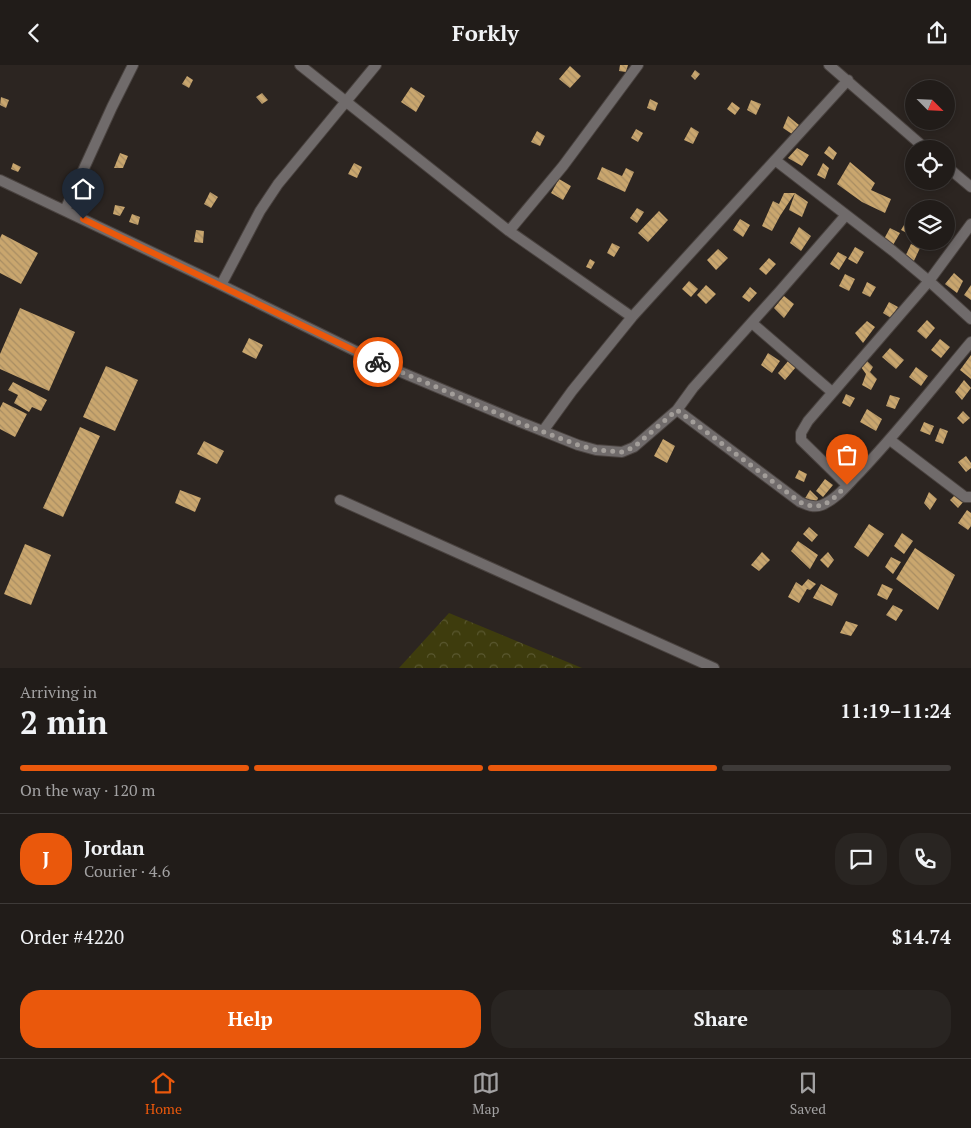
<!DOCTYPE html>
<meta charset="utf-8">
<style>
body{margin:0;font-family:"PT Serif",serif;background:#292522;color:#f1f3f6;height:100vh;display:flex;flex-direction:column;font-size:19px;white-space:nowrap}
*{box-sizing:border-box;margin:0}
p{font-size:16px;color:#a2a1a2}
.icon{flex:none;width:28px;height:28px;fill:none;stroke:currentColor;stroke-width:2;stroke-linecap:round;stroke-linejoin:round}
.map{position:relative;height:603px;overflow:hidden}
.sheet{display:flex;flex-direction:column;background:#211c19;flex:1}
.sheet>*{flex:none}
.needle{width:32px;rotate:114deg}
.fabs{position:absolute;left:905px;top:15px;display:grid;gap:10px}
.fabs a{display:grid;place-items:center;width:50px;height:50px;border-radius:50%;background:#211c19;box-shadow:0 2px 8px #0003,0 0 0 1px #3e3a38;font-size:25px}
.pin{position:absolute;display:grid;place-items:center;width:42px;height:42px;color:#fff;margin:-51px -21px;border-radius:50% 50% 50% 0;rotate:-45deg;box-shadow:0 0 5px #0007}
.pin .icon{rotate:45deg}
.courier{position:absolute;display:grid;place-items:center;width:50px;height:50px;margin:-25px;border:4px solid #ea580c;border-radius:50%;background:#fff;color:#222;box-shadow:0 1px 6px #0007}
.summary em{font-style:normal;font-weight:700}
.summary div{display:flex;flex-direction:column-reverse}
.summary{display:flex;align-items:center;justify-content:space-between;height:85px;padding:0 20px}
h1{font-size:32px;font-weight:700;line-height:38px}
.bar{display:grid;grid-template-columns:repeat(4,1fr);gap:8px 5px;align-content:center;height:60px;padding:0 20px}
.bar i{height:6px;border-radius:4px;background:#3e3a38}
.bar .on{background:#ea580c}
.bar p{grid-column:span 4}
.line{display:flex;align-items:center;gap:12px;padding:0 20px;border-top:1px solid #3e3a38}
.line div{flex:1}
.round{display:grid;place-items:center;flex:none;width:52px;height:52px;border-radius:20px;background:#292522}
.button{display:flex;gap:10px;margin-top:auto;padding:10px 20px}
.button a{flex:1;height:58px;border-radius:20px;background:#ea580c;color:#fff;font-size:20px;font-weight:700;line-height:58px;text-align:center}
.button a+a{background:#292522;color:#f1f3f6}
header{display:flex;justify-content:space-between;align-items:center;height:65px;padding:0 20px;background:#211c19;font-size:22px;font-weight:700}
.tabs{display:flex;justify-content:space-around;align-items:center;height:70px;border-top:1px solid #3e3a38;background:#211c19;font-size:14px;color:#a2a1a2}
.tabs a{display:grid;justify-items:center;gap:2px}
.tabs .on{color:#ea580c}
.map>svg:first-child{display:block}
.park{fill:url(#park-crowns)}
.building{fill:url(#building-back-hatch)}
.lines{fill:none;stroke-linecap:round;stroke-linejoin:round}
.street-casing{stroke:#49423f;stroke-width:12}
.street{stroke:#706b6b;stroke-width:10}
.done{stroke:#a29d99;stroke-width:5;stroke-dasharray:0 9}
.route{stroke:#ea580c;stroke-width:6}
</style>
<header><svg class="icon" aria-label="back" viewBox="0 0 24 24"><path d="M15 5l-7 7 7 7"/></svg>Forkly<svg class="icon" aria-label="share" viewBox="0 0 24 24"><path d="M12 15V3M7 8l5-5 5 5M5 13v7h14v-7"/></svg></header>
<div class="map">
<svg width="971" height="603" viewBox="0 0 971 603">
<defs>
<pattern id="park-crowns" width="20" height="18" patternUnits="userSpaceOnUse" patternTransform="scale(1.25)"><rect width="20" height="18" fill="#3e3c0d"/><path d="M2 6a3 3 0 1 1 6 0M12 15a3 3 0 1 1 6 0" fill="none" stroke="#5a5830"/></pattern>
<pattern id="building-back-hatch" width="6" height="6" patternUnits="userSpaceOnUse" patternTransform="scale(1.25)"><rect width="6" height="6" fill="#c9a66e"/><path d="M-1 5l2 2M0 0l6 6M5-1l2 2" fill="none" stroke="#a88d63"/></pattern>
</defs>
<rect width="100%" height="100%" fill="#2c2521"/>
<path class="park" d="M449,548l133,55h-183z"/>
<path class="building" d="M620,0h8l-2,7 -7,-1z
M570,1l11,10 -11,12 -11,-9z
M695,5l5,4 -5,6 -4,-4z
M187,11l6,4 -4,8 -7,-4z
M411,22l14,9 -9,16 -15,-10z
M262,28l6,7 -6,4 -6,-7z
M1,32l8,3 -3,8 -6,-3z
M650,34l8,4 -3,8 -8,-3z
M751,35l10,4 -5,11 -9,-5z
M732,37l8,6 -5,7 -8,-6z
M788,51l11,9 -7,9 -9,-6z
M691,62l8,5 -6,12 -9,-4z
M636,64l7,4 -5,9 -7,-4z
M537,66l8,5 -5,10 -9,-4z
M829,81l8,7 -4,7 -9,-7z
M797,83l12,7 -7,11 -14,-8z
M120,88l8,3 -5,12h-9z
M850,97l25,21 -4,7 20,9 -6,14 -23,-11 -25,-18z
M13,98l8,4 -3,5 -7,-3z
M354,98l8,4 -5,11 -9,-4z
M823,98l6,5 -4,11 -8,-4z
M602,102l20,9 4,-8 8,4 -9,20 -28,-13z
M559,114l12,7 -8,14 -12,-7z
M210,127l8,5 -7,11 -7,-4z
M784,128h11l13,9 -6,15 -13,-7 6,-17 -15,23 -8,15 -10,-5 11,-25 6,3z
M115,140l10,2 -5,9 -7,-2z
M637,143l7,4 -7,11 -7,-5z
M659,146l9,9 -20,22 -10,-9z
M132,149l8,3 -2,8 -9,-3z
M740,154l10,6 -7,12 -10,-7z
M907,155l7,3 -5,11 -8,-4z
M799,162l12,9 -10,15 -11,-8z
M890,163l10,5 -7,12 -9,-6z
M196,165l8,1 -1,12 -9,-1z
M2,169l36,19 -17,31 -21,-11v-35z
M914,176h14l-4,8 -11,-6z
M612,178l8,4 -6,10 -7,-4z
M911,179l9,4 -7,15 -9,-4z
M855,182l9,5 -7,12 -9,-5z
M718,184l10,9 -12,12 -9,-10z
M838,187l9,5 -8,13 -9,-6z
M769,193l7,6 -10,11 -7,-6z
M590,194l5,3 -4,7 -5,-2z
M954,208l9,8 -6,12 -12,-9z
M845,209l10,5 -6,12 -10,-5z
M689,216l9,8 -7,8 -9,-8z
M867,217l9,5 -6,10 -8,-4z
M706,220l10,9 -10,10 -9,-9z
M971,220v15l-7,-5z
M750,222l7,6 -8,9 -7,-5z
M784,231l10,8 -10,14 -10,-10z
M889,237l9,5 -7,11 -8,-5z
M20,243l55,24 -26,59 -49,-22v-15z
M927,255l8,8 -9,11 -9,-8z
M867,256l8,6 -12,16 -8,-10z
M249,273l14,7 -7,14 -14,-7z
M940,274l10,8 -9,11 -10,-8z
M890,283l14,12 -8,9 -14,-12z
M768,288l12,8 -8,12 -11,-8z
M971,290v24l-11,-9z
M789,295l7,7 -11,13 -7,-7z
M866,295l7,7 -3,5 7,7 -6,11 -9,-5 4,-11 -5,-7z
M106,301l32,14 -23,51 -32,-14z
M916,302l12,9 -7,10 -12,-9z
M964,315l7,8 -9,12 -7,-8z
M13,317l34,18 -6,11 -9,-4 -3,5 -15,-9 4,-8 -10,-5z
M846,329l9,4 -5,9 -8,-4z
M890,330l10,3 -5,11 -9,-3z
M3,337l24,12 -12,23 -15,-8v-21z
M867,344l15,10 -6,12 -16,-9z
M963,346l7,7 -7,6 -6,-6z
M924,357l10,4 -4,9 -10,-4z
M80,362l20,9 -37,81 -20,-9z
M940,363l8,3 -5,13 -8,-3z
M663,374l12,7 -8,17 -13,-7z
M204,376l20,10 -7,13 -20,-10z
M850,389l11,5 -4,7 -10,-5z
M966,391l5,7v5l-5,4 -8,-10z
M799,405l8,4 -3,8 -9,-4z
M825,414l8,6 -10,12 -7,-6z
M180,425l21,8 -6,14 -20,-9z
M810,425l8,8 -3,8 -11,-6z
M929,427l8,7 -7,11 -6,-7z
M956,429l8,7 -6,7 -8,-8z
M967,445l4,3v13l-3,4 -10,-7z
M869,459l15,10 -16,23 -14,-10z
M809,462l9,8 -6,7 -9,-8z
M902,468l11,8 -9,13 -10,-8z
M798,476l20,14 -8,14 -19,-18z
M25,479l26,11 -20,50 -27,-11z
M915,483l40,27 -17,35 -42,-31z
M762,487l8,8 -11,11 -8,-6z
M828,487l6,8 -6,8 -8,-8z
M891,492l10,5 -8,12 -8,-7z
M808,514l8,5 -6,6 -3,-1 -8,14 -11,-6 8,-15 6,4z
M821,519l17,10 -6,12 -19,-8z
M882,519l11,5 -6,11 -10,-5z
M893,540l10,5 -7,11 -10,-6z
M846,556l12,4 -7,11 -11,-3z"/>
<g class="lines">
<defs>
<path id="street" d="M300,0l209,166 123,86 216,-237
M829,0l97,84
M775,95l118,91 36,30 42,38
M946,101l25,21
M0,115l221,105 39,-74 18,-27 98,-119
M65,145l47,-103 21,-42
M509,166l54,-65 75,-101
M221,220l163,80 136,57 58,23 18,5 26,2 12,-5 43,-37 16,-22 87,-97 66,-76
M752,258l80,69
M677,345l123,92c7,3 14,6 22,3 15,-6 26,-21 37,-32 40,-42 75,-87 112,-131
M543,366l29,-40 60,-74
M890,375l75,57h6
M847,420l-46,-45v-7l7,-12 121,-140 42,-57
M340,435l374,168"/>
</defs>
<use href="#street" class="street-casing"/>
<use href="#street" class="street"/>
</g>
<g class="lines">
<path class="done" d="M378,297l142,61 58,22 18,5 26,2 12,-5 43,-37 123,92c22,11 32,-2 47,-17"/>
<path class="route" d="M83,154l295,143"/>
</g>
</svg>
<div class="fabs">
<a><svg class="needle" viewBox="-14 -14 28 28"><path d="M0-13l5 13h-10z" fill="#e53935"/><path d="M0 13l5-13h-10z" fill="#a2a1a2"/></svg></a>
<a><svg class="icon" aria-label="locate" viewBox="0 0 24 24"><circle cx="12" cy="12" r="6"/><path d="M12 2v4M12 18v4M2 12h4M18 12h4"/></svg></a>
<a><svg class="icon" aria-label="layers" viewBox="0 0 24 24"><path d="M12 4l9 5-9 5-9-5zM3 14l9 5 9-5"/></svg></a>
</div>
<div class="pin" style="left:847px;top:420px;background:#ea580c"><svg class="icon" aria-label="bag" viewBox="0 0 24 24"><path d="M5 8h14l-1 12H6zM9 8a3 3 0 0 1 6 0"/></svg></div>
<div class="pin" style="left:83px;top:154px;background:#1f2937"><svg class="icon" aria-label="home" viewBox="0 0 24 24"><path d="M3 11l9-7 9 7M6 9v11h12V9"/></svg></div>
<div class="courier" style="left:378px;top:297px"><svg class="icon" aria-label="bike" viewBox="0 0 24 24"><circle cx="6" cy="16" r="4"/><circle cx="18" cy="16" r="4"/><path d="M6 16l4-8h5l3 8M10 8l3 8H6M13 5h3"/></svg></div>
</div>
<section class="sheet">
<div class="summary"><div><h1>2 min</h1><p>Arriving in</p></div><em>11:19–11:24</em></div>
<div class="bar"><i class="on"></i><i class="on"></i><i class="on"></i><i></i><p>On the way · 120 m</p></div>
<div class="line" style="height:90px"><b class="round" style="background:#ea580c;color:#fff">J</b><div><b>Jordan</b><p>Courier · 4.6</p></div><a class="round"><svg class="icon" aria-label="chat" viewBox="0 0 24 24"><path d="M4 5h16v11H9l-5 4z"/></svg></a><a class="round"><svg class="icon" aria-label="phone" viewBox="0 0 24 24"><path d="M5 4h4l2 5-3 2q2 4 5 5l2-3 5 2v4C11 20 4 13 5 4z"/></svg></a></div>
<div class="line" style="height:65px"><div>Order #4220</div><b>$14.74</b></div>
<div class="button"><a>Help</a><a>Share</a></div>
</section>
<nav class="tabs">
<a class="on"><svg class="icon" aria-label="home" viewBox="0 0 24 24"><path d="M3 11l9-7 9 7M6 9v11h12V9"/></svg>Home</a>
<a><svg class="icon" aria-label="map" viewBox="0 0 24 24"><path d="M3 6l6-2 6 2 6-2v14l-6 2-6-2-6 2zM9 4v14M15 6v14"/></svg>Map</a>
<a><svg class="icon" aria-label="saved" viewBox="0 0 24 24"><path d="M7 4h10v16l-5-4-5 4z"/></svg>Saved</a>
</nav>
